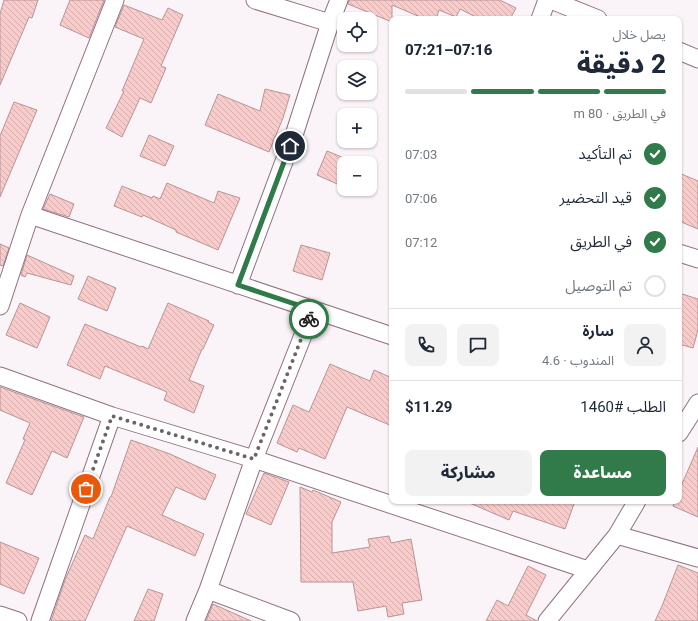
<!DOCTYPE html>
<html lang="ar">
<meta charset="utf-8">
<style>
body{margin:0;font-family:Roboto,"Noto Sans Arabic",sans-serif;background:#f2f2f3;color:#1f2937;direction:rtl;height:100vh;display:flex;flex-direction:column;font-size:15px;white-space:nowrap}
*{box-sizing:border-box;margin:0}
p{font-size:13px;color:#747a83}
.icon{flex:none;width:22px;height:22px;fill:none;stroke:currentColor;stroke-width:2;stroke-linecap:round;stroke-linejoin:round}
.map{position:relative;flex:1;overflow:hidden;direction:ltr}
.details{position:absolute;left:389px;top:16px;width:293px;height:488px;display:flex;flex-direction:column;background:#fff;border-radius:8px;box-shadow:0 1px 3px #0004;direction:rtl}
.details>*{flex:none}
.tools{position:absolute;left:337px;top:12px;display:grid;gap:8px}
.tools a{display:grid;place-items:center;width:40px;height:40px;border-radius:8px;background:#fff;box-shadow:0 1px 3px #0004;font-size:20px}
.pin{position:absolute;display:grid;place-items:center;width:34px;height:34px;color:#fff;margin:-17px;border:2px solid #fff;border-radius:50%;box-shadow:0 1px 4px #0007}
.courier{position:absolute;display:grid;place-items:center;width:40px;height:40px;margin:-20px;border:3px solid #307b49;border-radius:50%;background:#fff;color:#222;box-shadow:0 1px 5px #0007}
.headline em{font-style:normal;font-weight:800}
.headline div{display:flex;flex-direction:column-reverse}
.headline{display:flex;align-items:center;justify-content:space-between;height:68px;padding:0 16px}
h1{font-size:26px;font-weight:800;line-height:30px}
.bar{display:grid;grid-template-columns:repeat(4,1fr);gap:6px 4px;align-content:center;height:48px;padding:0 16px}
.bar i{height:5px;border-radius:3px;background:#e0e1e3}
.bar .on{background:#307b49}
.bar p{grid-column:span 4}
.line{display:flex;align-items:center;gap:10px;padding:0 16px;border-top:1px solid #e0e1e3}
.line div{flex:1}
.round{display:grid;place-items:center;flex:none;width:42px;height:42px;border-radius:8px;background:#f2f2f3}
ol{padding:0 16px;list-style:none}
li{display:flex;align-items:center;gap:12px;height:44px}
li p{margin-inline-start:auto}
li .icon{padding:4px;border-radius:50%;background:#307b49;color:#fff;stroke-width:4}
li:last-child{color:#747a83}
li i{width:22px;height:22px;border:2px solid #e0e1e3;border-radius:50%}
.primary-button{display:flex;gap:8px;margin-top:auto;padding:8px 16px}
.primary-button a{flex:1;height:46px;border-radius:8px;background:#307b49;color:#fff;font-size:16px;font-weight:800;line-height:46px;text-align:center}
.primary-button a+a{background:#f2f2f3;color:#1f2937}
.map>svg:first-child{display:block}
.building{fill:url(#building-back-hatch);stroke:#b99494}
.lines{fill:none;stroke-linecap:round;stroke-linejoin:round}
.street-casing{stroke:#907282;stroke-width:19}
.street{stroke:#fff;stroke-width:17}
.done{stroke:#6e6369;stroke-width:4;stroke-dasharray:0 7.2}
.route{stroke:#307b49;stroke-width:5}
</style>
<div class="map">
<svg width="698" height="621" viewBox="0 0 698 621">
<defs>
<pattern id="building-back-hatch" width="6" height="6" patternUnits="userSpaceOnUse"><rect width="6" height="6" fill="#f9cccb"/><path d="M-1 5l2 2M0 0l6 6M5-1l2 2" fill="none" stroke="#d5aeae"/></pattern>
</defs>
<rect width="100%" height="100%" fill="#faf3f7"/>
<path class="building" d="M4,0h34l-6,18 -3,-1 -29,68v-71z
M70,0h34l-15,38 -29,-13z
M349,0h151l16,8 -6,11h-30l-20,-10 -4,8 -17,-7 -3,9h-11l-33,-14v17l-44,-18z
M124,5l38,15 6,-12 15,7 -22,51 5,2 -15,35 -11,-5 -18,39 -16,-9 18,-37h-2l22,-52 -29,-12z
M265,89l25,6 -7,23 -14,34 -64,-27 13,-31 42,17z
M14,102l23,8 -37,87v-61z
M149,135l25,11 -9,20 -25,-10z
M327,151l17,7v29l-27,-12z
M679,173l19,8v48l-19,-8z
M167,183l47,20 4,-12 22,7 -22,52 -42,-18v-2l-33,-15 -1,2 -28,-11 8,-20 30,12 1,-2 7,3z
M50,194l24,10 -5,13 -26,-8z
M0,244l9,4 -6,18 -3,-1z
M301,245l29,8 -8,27 -29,-9z
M27,255l47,21 -3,9 -44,-12 -2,4 -4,-2z
M88,276l28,12 -9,23 -29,-12z
M679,293l19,6v31l-5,18 -14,-4z
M20,303l30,14 -13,31 -31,-13z
M168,303l41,18 -1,1 6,3 -11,24h-1l-13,31 15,6 -10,27 -30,-13 3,-8 -62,-26 -5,13 -33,-14 18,-41 56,23 1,-1 6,3z
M330,364l40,17 4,-11 18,8v48l-45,-19 -22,52 -26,-11 -2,4 -20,-9 16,-38 16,7z
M0,387l84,30 -17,41 -15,-7 -20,44 -26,-12 19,-43 -2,-1 7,-16 -30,-13z
M131,440l39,14 46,21 -11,25 -29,-13 -14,28 42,19 -9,22 -68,-30 -42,95h-34l14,-41 20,-45 8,4 17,-42h1z
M698,447v70l-25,-11 2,-5h4v-10z
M264,473l25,9 -18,43 -25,-11z
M300,487l12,5 1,-2 28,12 -9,20v31l38,-6 -2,-8 21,-3 2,7 20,-4 11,61 -20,3 2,11 -16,3 -2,-11 -28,5 -5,-29h-52z
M465,501h110l-10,28 -52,-18 -4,9z
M0,542l39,16 -15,36 -24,-10z
M678,565l20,8v48h-43l7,-15z
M528,566l18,9 -20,40 11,6h-51l11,-21 11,6z
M148,589l15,5 -9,27h-20z
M213,604l38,17h-45z"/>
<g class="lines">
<defs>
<path id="street" d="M255,0l75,23
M551,0l47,19
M540,19l7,-19
M679,51l19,8
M30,215l362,121
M679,253l19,6
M238,285l57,-153 35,-109 9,-23
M0,306l30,-91 85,-215
M0,376l112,40 142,43 334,111
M679,433l19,-30
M617,535l81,23
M208,590l83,31
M0,615l18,6
M40,621l72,-205
M195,621l13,-31 46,-131 59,-149
M547,621l70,-86 20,-34"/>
</defs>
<use href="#street" class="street-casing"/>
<use href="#street" class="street"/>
</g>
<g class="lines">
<path class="done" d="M86,489l26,-73 142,43 55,-140"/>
<path class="route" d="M290,146l-52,139 75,25 -4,9"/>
</g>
</svg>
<div class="tools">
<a><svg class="icon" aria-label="locate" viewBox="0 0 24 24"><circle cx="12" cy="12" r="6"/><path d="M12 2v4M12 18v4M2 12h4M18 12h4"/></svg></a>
<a><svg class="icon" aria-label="layers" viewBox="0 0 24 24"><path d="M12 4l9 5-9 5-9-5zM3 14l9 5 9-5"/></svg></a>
<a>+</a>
<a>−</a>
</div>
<div class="pin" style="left:86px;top:489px;background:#ea580c"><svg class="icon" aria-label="bag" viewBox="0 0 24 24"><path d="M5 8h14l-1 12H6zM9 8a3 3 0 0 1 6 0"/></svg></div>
<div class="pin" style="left:290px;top:146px;background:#1f2937"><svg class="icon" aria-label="home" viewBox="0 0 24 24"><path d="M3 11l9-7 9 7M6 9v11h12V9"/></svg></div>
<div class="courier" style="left:309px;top:319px"><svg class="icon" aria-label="bike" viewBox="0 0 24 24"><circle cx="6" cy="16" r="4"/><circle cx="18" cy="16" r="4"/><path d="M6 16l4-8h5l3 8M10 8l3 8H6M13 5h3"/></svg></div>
<section class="details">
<div class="headline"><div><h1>2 دقيقة</h1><p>يصل خلال</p></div><em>07:16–07:21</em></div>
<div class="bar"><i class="on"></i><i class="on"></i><i class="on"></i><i></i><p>في الطريق · 80 m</p></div>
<ol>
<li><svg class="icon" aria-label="check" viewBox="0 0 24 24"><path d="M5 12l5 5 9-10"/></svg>تم التأكيد<p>07:03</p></li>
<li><svg class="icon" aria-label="check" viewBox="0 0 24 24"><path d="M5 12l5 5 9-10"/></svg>قيد التحضير<p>07:06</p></li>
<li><svg class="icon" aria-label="check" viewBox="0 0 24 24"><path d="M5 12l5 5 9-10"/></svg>في الطريق<p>07:12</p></li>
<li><i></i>تم التوصيل</li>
</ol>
<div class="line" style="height:72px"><a class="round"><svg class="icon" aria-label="person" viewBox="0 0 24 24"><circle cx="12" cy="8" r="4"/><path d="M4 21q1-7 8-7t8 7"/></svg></a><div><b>سارة</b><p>المندوب · 4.6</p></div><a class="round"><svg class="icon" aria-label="chat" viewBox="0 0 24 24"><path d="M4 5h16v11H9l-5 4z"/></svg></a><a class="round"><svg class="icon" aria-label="phone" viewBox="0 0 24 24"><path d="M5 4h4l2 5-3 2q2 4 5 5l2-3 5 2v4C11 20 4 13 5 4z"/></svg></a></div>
<div class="line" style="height:52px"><div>الطلب #1460</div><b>$11.29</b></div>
<div class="primary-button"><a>مساعدة</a><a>مشاركة</a></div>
</section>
</div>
